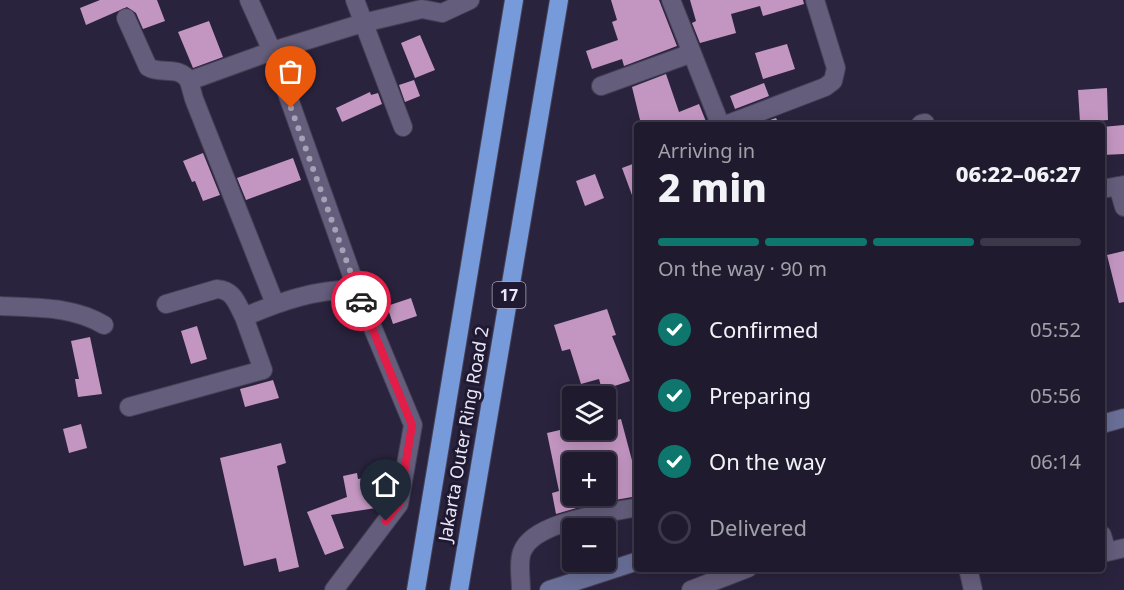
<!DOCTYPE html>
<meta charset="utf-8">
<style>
body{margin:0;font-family:"Noto Sans",sans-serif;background:#272336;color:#f1f3f6;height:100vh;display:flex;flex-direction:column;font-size:22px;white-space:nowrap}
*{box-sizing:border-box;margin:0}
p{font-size:20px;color:#a1a1aa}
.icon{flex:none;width:33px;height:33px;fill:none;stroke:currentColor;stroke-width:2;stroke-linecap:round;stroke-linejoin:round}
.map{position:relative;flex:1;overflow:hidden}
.details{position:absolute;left:634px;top:122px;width:471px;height:450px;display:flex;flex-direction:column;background:#1f1a2e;border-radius:6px;box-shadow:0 3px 15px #0003,0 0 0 2px #3c384a}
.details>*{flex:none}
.fabs{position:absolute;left:562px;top:386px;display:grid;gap:12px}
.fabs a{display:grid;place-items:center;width:54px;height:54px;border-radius:6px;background:#1f1a2e;box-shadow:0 3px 15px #0003,0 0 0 2px #3c384a;font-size:30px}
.pin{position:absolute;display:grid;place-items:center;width:51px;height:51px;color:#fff;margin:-62px -26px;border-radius:50% 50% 50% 0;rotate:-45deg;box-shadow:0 0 6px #0007}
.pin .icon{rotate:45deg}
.courier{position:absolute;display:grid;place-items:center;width:60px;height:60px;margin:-30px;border:4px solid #e11d48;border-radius:50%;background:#fff;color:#222;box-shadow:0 2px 8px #0007}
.summary em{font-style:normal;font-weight:800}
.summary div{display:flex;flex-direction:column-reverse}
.summary{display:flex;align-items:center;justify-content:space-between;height:102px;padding:0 24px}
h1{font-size:39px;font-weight:800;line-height:45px}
.bar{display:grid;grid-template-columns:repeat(4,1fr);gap:9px 6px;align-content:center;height:72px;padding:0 24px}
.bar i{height:8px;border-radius:4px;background:#3c384a}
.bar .selected{background:#0f766e}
.bar p{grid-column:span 4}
ol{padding:0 24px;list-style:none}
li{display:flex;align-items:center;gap:18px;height:66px}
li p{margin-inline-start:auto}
li .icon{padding:6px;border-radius:50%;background:#0f766e;color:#fff;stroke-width:4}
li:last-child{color:#a1a1aa}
li i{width:33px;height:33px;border:3px solid #3c384a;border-radius:50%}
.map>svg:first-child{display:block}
.building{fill:#c396c2}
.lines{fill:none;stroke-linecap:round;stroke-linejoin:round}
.minor-casing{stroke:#464056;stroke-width:20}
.secondary-casing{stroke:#464056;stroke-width:20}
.motorway-casing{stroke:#464056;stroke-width:20}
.minor{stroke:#645d7b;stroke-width:18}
.secondary{stroke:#6a6f98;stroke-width:18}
.motorway{stroke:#779ada;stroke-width:18}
.done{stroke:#a6a2b6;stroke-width:6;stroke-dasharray:0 10.8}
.route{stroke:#e11d48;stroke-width:8}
.labels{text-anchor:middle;stroke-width:6;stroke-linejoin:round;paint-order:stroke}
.shield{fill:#201932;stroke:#ada8bc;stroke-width:1.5}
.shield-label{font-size:16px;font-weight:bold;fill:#e9e6f7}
.street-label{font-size:18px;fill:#e9e6f7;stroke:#201932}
</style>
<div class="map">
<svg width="1124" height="590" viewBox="0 0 1124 590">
<rect width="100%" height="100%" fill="#29233d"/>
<path class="building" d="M100,0h57l8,21 -22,8 -7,-16 -9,-6 -41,18 -6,-17z
M611,0h48l18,46 -53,20 -2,-7 -30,10 -6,-18 32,-11 -6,-18 5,-2z
M690,0h113l1,4 -41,12 -3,-10 -29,8 5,19 -36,10 -8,-20 4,-2z
M209,21l14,36 -30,11 -15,-36z
M420,35l15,35 -20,8 -14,-35z
M787,44l8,25 -32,10 -8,-26z
M666,74l13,38 20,-8 8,20h-66l-9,-37z
M414,80l6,16 -15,6 -6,-17z
M764,83l5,13 -34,13 -5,-13z
M1107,88l1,32 -28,2 -2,-32z
M370,92l1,3 7,-2 4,11 -40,18 -6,-14z
M776,118l3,6h-21z
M1124,125v29l-22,1v-28z
M203,153l17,42 -17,6 -8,-20 -3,1 -9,-21z
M293,158l8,22 -55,20 -9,-22z
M638,162v44h-2l-14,-38z
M595,174l9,24 -19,8 -9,-25z
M1124,251v51l-5,1 -12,-48z
M411,298l6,18 -24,8 -6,-18z
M607,309l9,26 -4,1 18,45 -28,9 -3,-11 -18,5 -11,-35 -8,2 -8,-26z
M197,326l10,33 -16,5 -10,-33z
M90,337l12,57 -24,3 -3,-18h4l-8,-38z
M273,380l6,18 -34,9 -5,-18z
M621,419l17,64v13l-23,4 -9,-38h-33v33h4l3,12 -24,7 -4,-21 7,-2 -12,-58 26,-6v2h33v-6z
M81,424l6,24 -18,5 -6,-24z
M281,443l5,20 -9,3 22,101 -20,5 -3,-14 -32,8 -24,-108z
M357,473l1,6 25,-4 1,9 7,-1 -2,16 -7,8 -51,8 13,33 -19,7 -18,-43 40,-15 -4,-21z"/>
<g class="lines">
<defs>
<path id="minor" d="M249,0l23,51 85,239 56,135 -14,79 -65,86
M355,0l48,127
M671,0l49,124
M126,18l22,49c13,8 32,-2 41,14
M601,86l91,-33
M728,124l97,-37 8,-6 3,-13 -21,-68
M921,124l4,-1
M1118,186l6,21
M1102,189l22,-4
M166,304l51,-15c17,1 20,15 27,28 35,-15 74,-29 113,-27
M275,304l-81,-205 -5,-18 83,-30 91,-28 59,-14 20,4 28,-13
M0,306c36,2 73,0 104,19
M129,407l134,-37 -19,-53
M1102,535l5,17 17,-4
M968,568l5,22
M521,590c0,-11 -3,-28 1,-38 11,-31 87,-39 116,-45
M691,590l57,-22"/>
<path id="secondary" d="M1102,424l22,-6
M549,590l89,-29"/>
<path id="motorway" d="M416,590l98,-590
M459,590l100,-590"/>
</defs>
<use href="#minor" class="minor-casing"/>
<use href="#secondary" class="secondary-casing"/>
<use href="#motorway" class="motorway-casing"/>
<use href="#minor" class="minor"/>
<use href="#secondary" class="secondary"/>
<use href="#motorway" class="motorway"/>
</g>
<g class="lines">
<path class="done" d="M291,108l70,193"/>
<path class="route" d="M361,301l51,124 -13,79 -13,17"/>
</g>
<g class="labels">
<rect class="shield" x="492.5" y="282" width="33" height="26" rx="4.5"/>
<g class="shield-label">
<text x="509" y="301">17</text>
</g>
<g class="street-label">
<text transform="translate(464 434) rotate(-80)" y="6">Jakarta Outer Ring Road 2</text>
</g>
</g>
</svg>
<div class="fabs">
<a><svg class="icon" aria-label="layers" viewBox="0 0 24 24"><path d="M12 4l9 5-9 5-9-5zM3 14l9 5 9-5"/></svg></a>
<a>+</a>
<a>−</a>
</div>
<div class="pin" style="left:291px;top:108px;background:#ea580c"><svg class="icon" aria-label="bag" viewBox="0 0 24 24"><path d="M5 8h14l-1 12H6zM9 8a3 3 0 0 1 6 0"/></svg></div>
<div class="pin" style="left:386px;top:521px;background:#1f2937"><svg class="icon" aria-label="home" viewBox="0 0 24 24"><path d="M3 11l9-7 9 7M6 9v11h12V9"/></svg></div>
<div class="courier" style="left:361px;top:301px"><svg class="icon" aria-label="car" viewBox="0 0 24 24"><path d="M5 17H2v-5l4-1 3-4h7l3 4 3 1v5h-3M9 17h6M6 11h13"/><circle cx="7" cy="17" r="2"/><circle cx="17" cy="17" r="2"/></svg></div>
<section class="details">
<div class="summary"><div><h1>2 min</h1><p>Arriving in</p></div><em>06:22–06:27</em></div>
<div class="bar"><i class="selected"></i><i class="selected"></i><i class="selected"></i><i></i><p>On the way · 90 m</p></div>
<ol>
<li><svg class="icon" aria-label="check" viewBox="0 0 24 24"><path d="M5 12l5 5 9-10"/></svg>Confirmed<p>05:52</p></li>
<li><svg class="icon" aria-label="check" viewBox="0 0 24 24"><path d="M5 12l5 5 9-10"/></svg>Preparing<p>05:56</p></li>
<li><svg class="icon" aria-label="check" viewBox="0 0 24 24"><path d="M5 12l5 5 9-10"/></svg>On the way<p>06:14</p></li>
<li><i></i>Delivered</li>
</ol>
</section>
</div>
